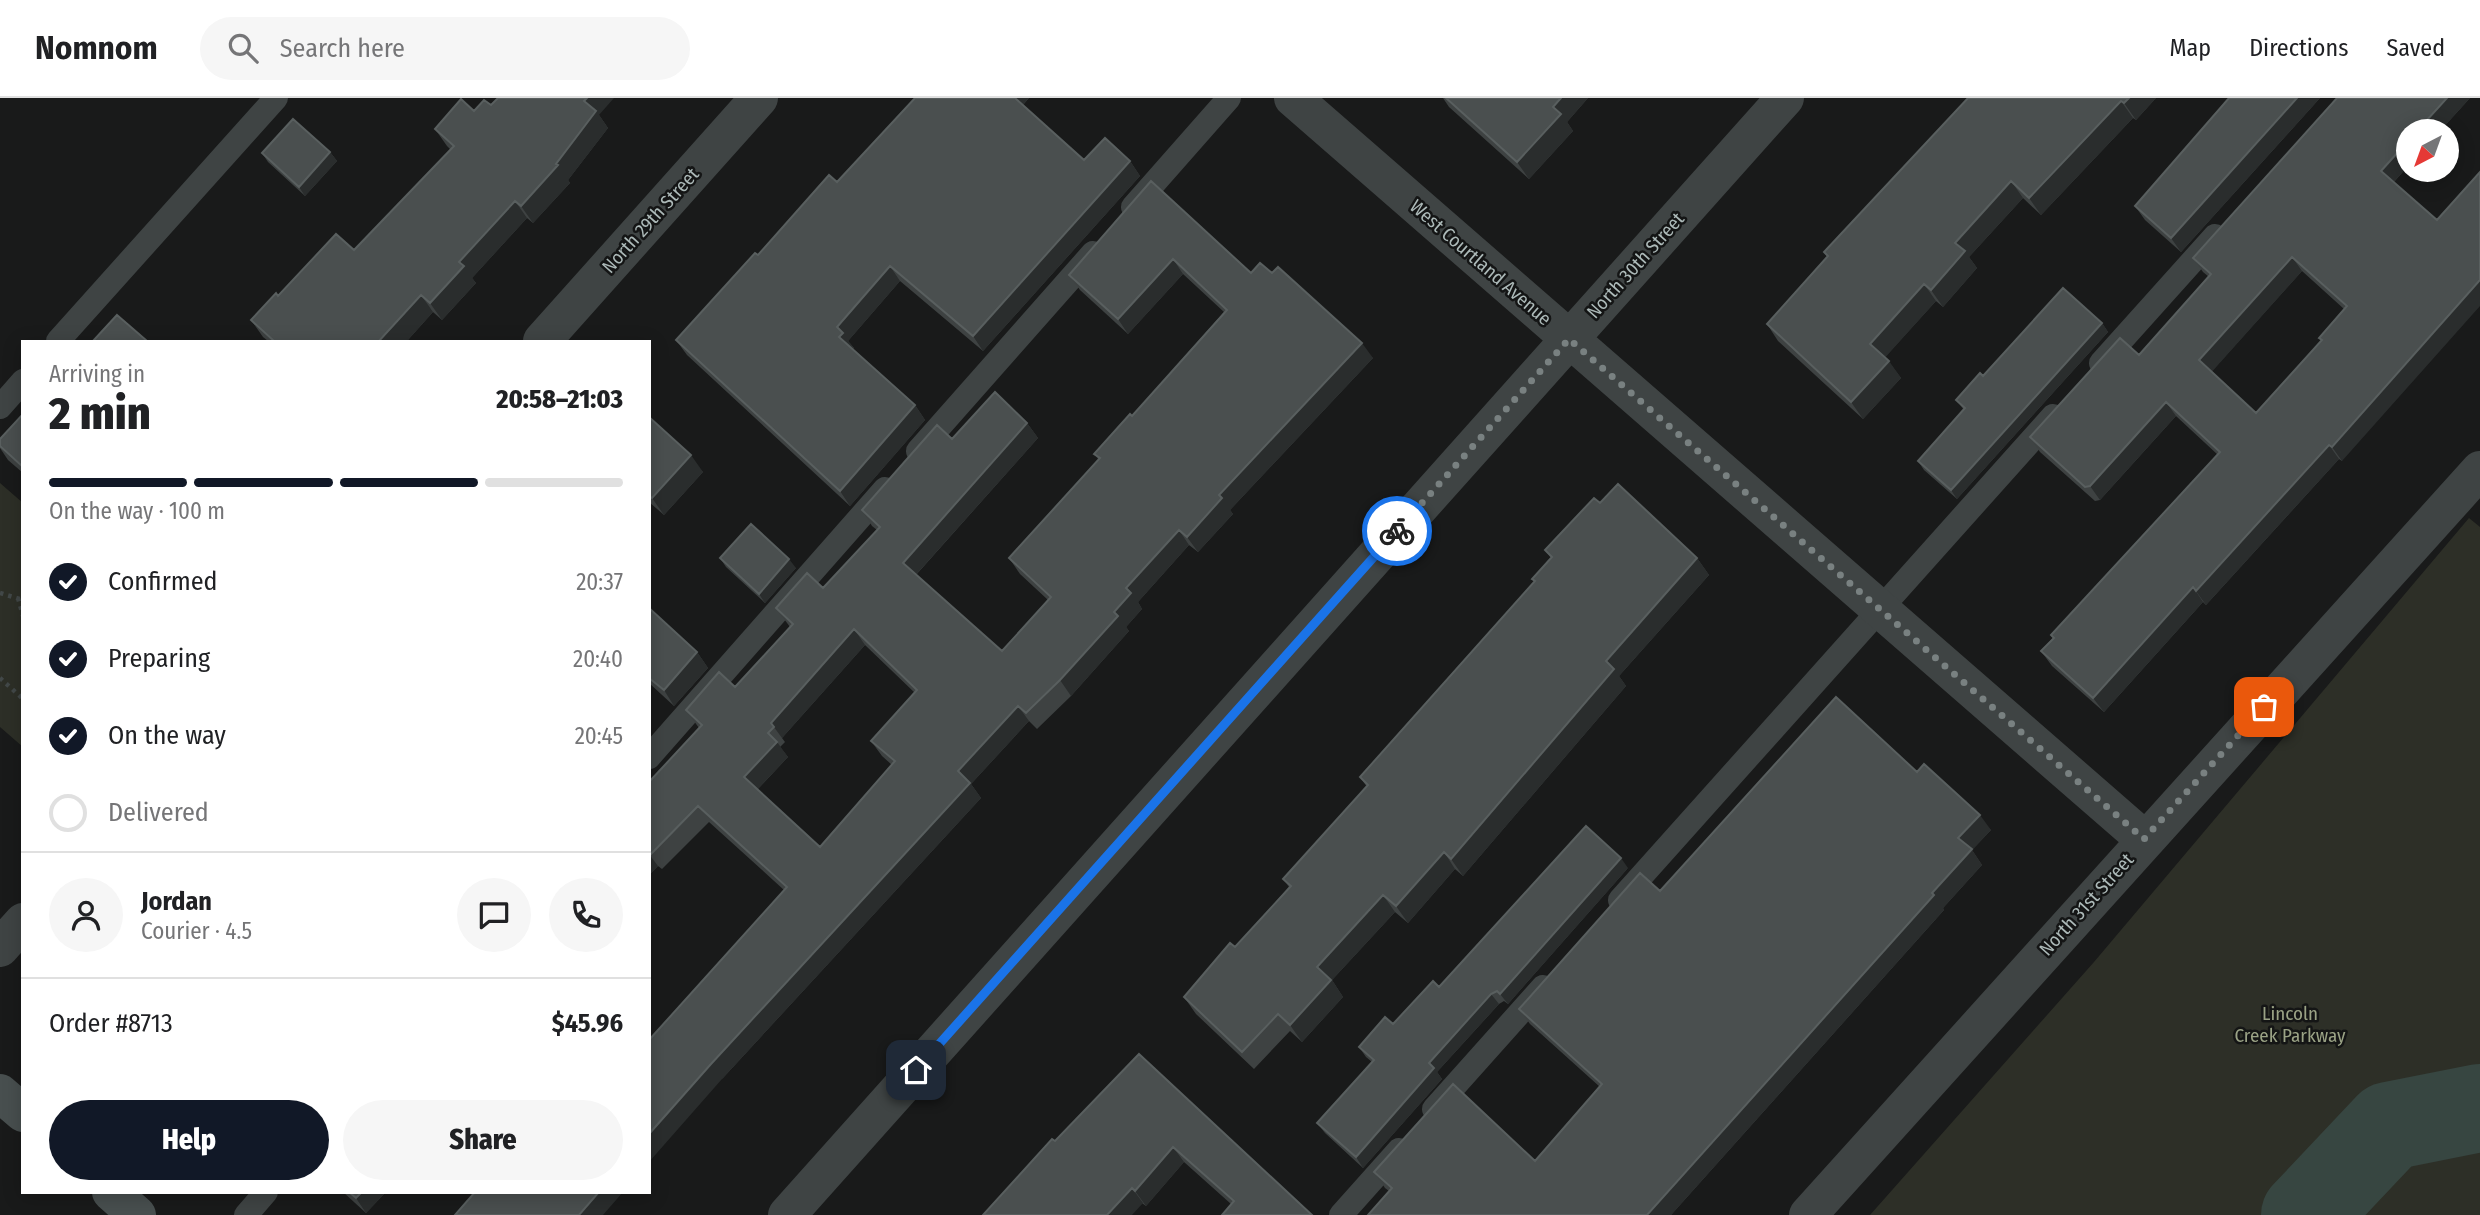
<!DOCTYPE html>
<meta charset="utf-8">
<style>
body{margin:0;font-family:"Fira Sans Condensed",sans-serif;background:#f6f6f6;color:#202124;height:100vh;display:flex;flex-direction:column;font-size:26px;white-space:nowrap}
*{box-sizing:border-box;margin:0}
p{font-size:23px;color:#757577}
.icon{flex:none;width:38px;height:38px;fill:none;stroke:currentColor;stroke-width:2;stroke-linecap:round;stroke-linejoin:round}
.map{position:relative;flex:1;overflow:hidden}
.side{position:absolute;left:21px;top:242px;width:630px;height:854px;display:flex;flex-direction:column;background:#fff;border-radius:0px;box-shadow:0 4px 18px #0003}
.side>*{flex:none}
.needle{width:46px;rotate:221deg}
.controls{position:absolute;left:2396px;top:21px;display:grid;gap:14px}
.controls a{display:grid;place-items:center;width:63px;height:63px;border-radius:50%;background:#fff;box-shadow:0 4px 18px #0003;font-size:35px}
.pin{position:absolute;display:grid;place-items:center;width:60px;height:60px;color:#fff;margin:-30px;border-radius:14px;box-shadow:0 4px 10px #0006}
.courier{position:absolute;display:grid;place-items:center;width:70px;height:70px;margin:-35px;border:5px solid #1a73e8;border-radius:50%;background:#fff;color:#222;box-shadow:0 2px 9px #0007}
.head em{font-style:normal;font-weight:800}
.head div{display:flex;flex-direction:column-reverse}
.head{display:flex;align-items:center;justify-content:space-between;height:119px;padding:0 28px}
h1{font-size:46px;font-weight:800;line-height:52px}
.bar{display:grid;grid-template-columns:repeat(4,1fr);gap:10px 7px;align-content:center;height:84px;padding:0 28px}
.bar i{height:9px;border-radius:5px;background:#e0e0e0}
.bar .selected{background:#111827}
.bar p{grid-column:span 4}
.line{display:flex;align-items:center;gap:18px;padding:0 28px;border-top:2px solid #e0e0e0}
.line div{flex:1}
.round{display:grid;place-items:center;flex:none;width:74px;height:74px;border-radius:37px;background:#f6f6f6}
ol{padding:0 28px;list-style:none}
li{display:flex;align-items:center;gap:21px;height:77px}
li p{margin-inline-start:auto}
li .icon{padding:7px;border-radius:50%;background:#111827;color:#fff;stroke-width:4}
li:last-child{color:#757577}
li i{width:38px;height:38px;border:4px solid #e0e0e0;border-radius:50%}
.button{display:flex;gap:14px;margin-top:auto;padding:14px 28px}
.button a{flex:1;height:80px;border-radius:42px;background:#111827;color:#fff;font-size:28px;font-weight:800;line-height:80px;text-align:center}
.button a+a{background:#f6f6f6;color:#202124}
header{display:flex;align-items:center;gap:42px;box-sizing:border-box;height:98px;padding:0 35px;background:#fff;border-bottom:2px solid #e0e0e0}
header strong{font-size:33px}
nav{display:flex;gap:38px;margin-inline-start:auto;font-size:24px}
.search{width:490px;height:63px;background:#f6f6f6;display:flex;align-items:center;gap:18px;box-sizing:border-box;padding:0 24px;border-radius:38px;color:#757577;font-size:26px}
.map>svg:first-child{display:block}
.green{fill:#2d2f27}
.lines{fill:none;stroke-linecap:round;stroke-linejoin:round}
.river{stroke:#374641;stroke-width:88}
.path{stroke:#424848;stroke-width:4.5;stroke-dasharray:3.5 5;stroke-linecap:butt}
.lane{stroke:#3f4444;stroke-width:24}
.street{stroke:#3f4444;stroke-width:38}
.secondary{stroke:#484f4f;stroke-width:38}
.wall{fill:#3e4242;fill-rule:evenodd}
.shaded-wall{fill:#2a2d2d}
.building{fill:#4a4f4f;stroke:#595f5f;stroke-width:2;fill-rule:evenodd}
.done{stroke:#798181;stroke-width:7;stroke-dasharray:0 12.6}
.route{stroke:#1a73e8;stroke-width:9}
.labels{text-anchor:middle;stroke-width:5;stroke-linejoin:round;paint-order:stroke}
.street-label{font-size:19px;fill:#acb9b8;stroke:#141515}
.park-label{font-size:19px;fill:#9aa285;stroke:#141515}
</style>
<header>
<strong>Nomnom</strong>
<div class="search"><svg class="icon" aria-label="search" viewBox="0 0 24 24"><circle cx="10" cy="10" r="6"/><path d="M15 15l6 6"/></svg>Search here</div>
<nav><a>Map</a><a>Directions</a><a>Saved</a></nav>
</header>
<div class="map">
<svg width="2480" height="1117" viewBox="0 0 2480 1117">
<rect width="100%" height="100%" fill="#191a1a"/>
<path class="green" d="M0,385l23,20v244l-23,-20z
M2469,420l11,9v688h-610l224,-253z"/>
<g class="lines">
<path class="river" d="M2305,1117l84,-89 91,-18"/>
<path class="path" d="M0,495l23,7
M18,500l5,18
M0,580l23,21"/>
<path class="lane" d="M1133,109l96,-109
M58,243l218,-243
M2101,265l114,-127
M0,309l23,-26
M918,353l175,-198
M649,659l236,-268
M1620,802l433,-484
M1434,1011l109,-122
M246,1117l20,-23
M1341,1117l58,-65"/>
<path class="street" d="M1293,0l851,741
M542,243l217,-243
M0,850l23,-26
M787,1117l998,-1117
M1808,1117l672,-745"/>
<path class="secondary" d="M0,995l23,20
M111,1094l26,23"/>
</g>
<path class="wall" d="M915,0h114l-6,7 61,55 46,1 10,15 -157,175 -83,-70 -52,60 6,7 -1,1 62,56 10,15 -75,86 -163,-151 -11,-15 82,-85 79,-73z
M1443,0h145l-21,24 6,9 -44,48 -80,-72z
M1968,0h188l-20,22 -3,-2 -92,97 -18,-17 -54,59 8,11 -34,39 -7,-6 -51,56 16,21 -38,41 -85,-78 -11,-17 60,-67 -3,-5z
M2229,0h91l-139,154 -36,-32 -10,-14z
M2337,0h133l-30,33h-32v35l-14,16 -52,279 -3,-2 -133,146 -3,-3 -99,110 -52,-46 -11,-15 12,-13 -2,-3 167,-180 -42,-39 -76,84 -5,1 -55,-49 -10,-15 109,-82 70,-78 -6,-5 -10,-14zM2302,173l42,38 -25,29 2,3 -65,72 -45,-41z
M491,7l108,10 9,13 -40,52 2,3 -37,40 -6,-5 -55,60 4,5 -34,37 -9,-8 -26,29h-139l-5,-4 -12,-17 27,-24 76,-46 97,-100 -4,-4 -12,-17 39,-18z
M330,54l7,9 -32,35 -37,-34 -6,-9z
M1151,83l100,92 122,85 -143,152 3,4 -35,38 -9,-7 -51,57 4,7 -16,18 3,4 -58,65 -34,33 -8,-8 -58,63 10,14 -259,281 62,-189 -75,-68 -47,47 -4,-3 -9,9v-93l50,-54 -13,-18 49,-23 55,-60 -14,-19 47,-20 54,-58 -5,-4 -10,-16 90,-71 75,-16 11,15 -122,137 86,76 46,-51 -28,-26 -11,-16 90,-98 -5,-6 38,-38 92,-104 -41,-38 -55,60 -48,-44 -11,-15zM865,547l50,48 -44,48 11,15 10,9 -72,82 -63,-57 31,-33 -8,-10 5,-5 -3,-4z
M2102,225l6,9 -151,167 -33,-29 -6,-9 46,-51 -8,-10 27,-24z
M23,316v59l-15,-13 -8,-12v-9z
M649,319l54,55 -39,43 -15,-13z
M1600,405l97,55 12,17 -90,101 7,10 -163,190 -8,-7 -47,54 -13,-11 -63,68 11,17 -41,45 -12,-11 -36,38 -58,-55 -12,-17 51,-50 54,-60 -6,-8 84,-92 -7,-10 174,-195 -2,-3 19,-21 -6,-8z
M720,460l76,10 -31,35 -39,-36z
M649,510l48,44 11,16 -34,38 -25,-23z
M1917,674l74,58 -19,20 10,15 -39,43 1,2 -273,305h-303l21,-24 -4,-3 -11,-16 161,-11 65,-74 -70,-63 -11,-15 141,-118z
M1628,770l-120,136 -4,-3 -5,3 -62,68 5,7 -79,89 -38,-35 -8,-10 55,-61 -6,-5 -7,-10 34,-23 46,-37z
M1139,956l173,161 -81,-11 -47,-42 -38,44 -91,-65z
M343,1094h43l-20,21z"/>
<path class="shaded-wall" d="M587,0h27l-15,17 9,13 -40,52 2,3 -37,40 -12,-17 35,-42 28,-63z
M1013,0h16l-9,10z
M1561,0h27l-21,24 6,9 -44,48 -12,-17 36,-55z
M2129,0h27l-20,22 -12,-17z
M2297,0h23l-139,154 -10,-14z
M2447,0h23l-30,33h-23z
M2121,3l12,17 -92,97 -12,-17z
M2408,43v25l-17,19 -10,-14z
M330,54l7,9 -32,35 -6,-9z
M1130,63l10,15 -157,175 -10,-15z
M2011,83l12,17 -54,59 8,11 -34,39 -12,-17 24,-47z
M515,103l12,17 -55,60 4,5 -34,37 -12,-17 29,-41z
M2292,159l10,14 -93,104 -10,-15z
M1173,161l10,15 -55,60 -10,-15z
M890,168l10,15 -52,60 6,7 -4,5 -11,-16 -2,-10z
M2480,182v26l-138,155 -10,-14z
M1924,186l12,17 -54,60 -12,-17z
M421,197l12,17 -26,29h-28z
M2102,225l6,9 -151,167 -6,-9z
M1362,245l11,15 -143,152 3,4 -35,38 -11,-15 32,-42z
M1889,263l12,17 -38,41 -12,-17z
M2166,304l10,14 -76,84 -10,-14z
M915,307l10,15 -75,86 -10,-15z
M1027,325l11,15 -125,140 -10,-15z
M2329,347l10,14 -133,146 -10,-14z
M691,357l12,17 -39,43 -12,-17z
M1179,432l10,15 -51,57 4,7 -16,18 3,4 -58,65 -11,-16 54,-68 12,-24z
M1697,460l12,17 -90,101 7,10 -163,190 -12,-17 155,-198z
M789,461l7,9 -31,35 -6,-9z
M2193,489l10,15 -99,110 -11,-14z
M854,531l11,16 -83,93 -11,-15z
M697,554l11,16 -34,38 -10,-16z
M1018,608l11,15 -58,63 10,14 -259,281 -73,83v-28l309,-363z
M777,644l11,15 -34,36 -10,-16z
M1980,717l11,15 -19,20 10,15 -39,43 1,2 -273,305h-24l285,-322 26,-55z
M1444,754l11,17 -47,54 -12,-17z
M649,756l9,12 -9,9z
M1621,760l7,10 -120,136 -8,-10z
M1383,797l12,17 -63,68 11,17 -41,45 -12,-17 27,-58z
M1491,896l8,10 -62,68 5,7 -79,89 -7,-11 73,-94z
M1173,1049l11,15 -38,44 -11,-15z
M1132,1090l11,15 -11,12h-25z
M362,1094h24l-20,21 -10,-15z
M599,1094h24l-20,23h-24z"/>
<path class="building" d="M498,0h89l-3,3 12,10 -40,53 2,1 -37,41 -6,-5 -56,61 5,4 -34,37 -9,-8 -42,46h-105l-23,-21 25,-27 2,3 58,-62 18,16 100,-104 -19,-17 26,-30 13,12 10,-11 7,5z
M915,0h100l69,62 21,-22 25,23 -157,175 -83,-70 -53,61 6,6 -4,4 76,68 -75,86 -164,-151 79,-87 3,2 71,-80 8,7z
M1446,0h115l-8,9 8,7 -44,48z
M1968,0h161l-5,5 -3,-2 -92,97 -18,-17 -56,62 10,8 -34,39 -7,-6 -54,60 19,17 -38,41 -84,-78 61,-68 -4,-4z
M2229,0h68l-126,140 -36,-32z
M2337,0h110l-30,33h-9v10l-27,30 56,49 43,-48v108l-148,167 -3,-2 -133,146 -3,-4 -100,111 -52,-47 13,-13 -3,-3 169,-183 -54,-50 -76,84 -5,1 -55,-50 90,-99 19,17 72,-81 -18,-16zM2292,159l55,49 -28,32 3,2 -66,73 -57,-53z
M293,21l37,33 -31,35 -37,-34z
M1151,83l100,92 9,-10 12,10 6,-6 84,76 -143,152 3,3 -35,39 -8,-7 -53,58 5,5 -17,19 4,4 -58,64 -34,33 -8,-7 -60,65 12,12 -259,281 -62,70v-94l138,-153 -89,-81 -47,48 -2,-2v-70l53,-57 -16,-15 33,-38 16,15 58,-63 -17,-16 31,-35 16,15 57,-61 -18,-17 75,-85 15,14 43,-47 32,31 -124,140 99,88 49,-54 -42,-39 91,-100 -6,-4 36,-40 2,2 95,-106 -54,-51 -55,60 -49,-44zM854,531l63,61 -46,51 24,20 -75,86 -76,-70 33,-35 -9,-9 6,-6 -3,-4z
M2063,190l39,35 -151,167 -33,-29 47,-53 -9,-8 24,-27 3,3z
M117,217l30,26h-54z
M23,316v53l-23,-21v-7z
M649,319l42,38 -39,43 -3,-2z
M1618,386l79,74 -91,103 8,8 -163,190 -7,-7 -48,54 -13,-11 -66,72 14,13 -41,45 -12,-11 -36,38 -58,-55 46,-54 5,4 56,-61 -8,-7 85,-94 -8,-8 175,-196 -3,-2 20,-22 -7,-7 49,-52 6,5z
M751,426l38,35 -30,35 -39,-36z
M649,510l48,44 -33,38 -15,-12z
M1836,599l81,75 7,-8 56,51 -22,23 14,11 -40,44 2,2 -287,320h-279l24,-27 -18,-16 79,-88 82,77 67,-77 -83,-75 121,-136 20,18z
M1586,728l35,32 -121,136 -3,-3 -6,3 -62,69 5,5 -78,89 -39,-34 57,-63 -15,-13 26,-30 8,7 40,-43 6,6z
M1139,956l173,161h-90l12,-14 -61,-54 -38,44 -3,-3 -25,27h-124l69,-76 3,2z
M349,1094h13l-6,6z
M475,1094h124l-20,23h-124z"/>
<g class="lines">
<path class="done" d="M1397,433l172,-192 575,500 120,-132"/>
<path class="route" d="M916,972l481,-539"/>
</g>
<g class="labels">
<g class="street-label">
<text transform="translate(650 122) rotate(-48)" y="7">North 29th Street</text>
<text transform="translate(1481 164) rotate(41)" y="7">West Courtland Avenue</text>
<text transform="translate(1635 167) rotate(-48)" y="7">North 30th Street</text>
<text transform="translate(2086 806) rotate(-48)" y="7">North 31st Street</text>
</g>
<g class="park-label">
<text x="2290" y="922">Lincoln<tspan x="2290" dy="22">Creek Parkway</tspan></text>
</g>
</g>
</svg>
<div class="controls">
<a><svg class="needle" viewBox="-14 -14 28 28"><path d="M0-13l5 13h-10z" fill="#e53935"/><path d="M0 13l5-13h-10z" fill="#757577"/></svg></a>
</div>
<div class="pin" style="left:2264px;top:609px;background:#ea580c"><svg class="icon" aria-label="bag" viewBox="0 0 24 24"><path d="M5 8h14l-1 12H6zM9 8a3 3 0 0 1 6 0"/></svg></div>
<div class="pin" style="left:916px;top:972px;background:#1f2937"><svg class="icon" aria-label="home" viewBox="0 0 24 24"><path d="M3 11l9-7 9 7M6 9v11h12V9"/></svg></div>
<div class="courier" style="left:1397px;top:433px"><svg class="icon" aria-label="bike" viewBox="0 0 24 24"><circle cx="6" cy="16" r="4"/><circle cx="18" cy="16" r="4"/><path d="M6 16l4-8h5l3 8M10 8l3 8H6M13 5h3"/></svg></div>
<section class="side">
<div class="head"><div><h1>2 min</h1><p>Arriving in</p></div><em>20:58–21:03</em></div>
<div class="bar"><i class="selected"></i><i class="selected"></i><i class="selected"></i><i></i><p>On the way · 100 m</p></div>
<ol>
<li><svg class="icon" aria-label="check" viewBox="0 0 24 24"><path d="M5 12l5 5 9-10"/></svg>Confirmed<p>20:37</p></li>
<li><svg class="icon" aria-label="check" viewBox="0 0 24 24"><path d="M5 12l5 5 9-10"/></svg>Preparing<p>20:40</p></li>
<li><svg class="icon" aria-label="check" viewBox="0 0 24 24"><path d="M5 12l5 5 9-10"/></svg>On the way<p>20:45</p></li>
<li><i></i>Delivered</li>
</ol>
<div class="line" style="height:126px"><a class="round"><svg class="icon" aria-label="person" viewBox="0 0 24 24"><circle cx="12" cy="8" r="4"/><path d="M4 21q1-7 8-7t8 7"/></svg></a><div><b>Jordan</b><p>Courier · 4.5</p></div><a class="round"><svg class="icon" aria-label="chat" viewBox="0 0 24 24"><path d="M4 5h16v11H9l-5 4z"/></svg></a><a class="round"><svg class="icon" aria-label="phone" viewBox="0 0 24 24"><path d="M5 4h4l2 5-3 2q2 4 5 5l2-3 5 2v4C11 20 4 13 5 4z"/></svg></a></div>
<div class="line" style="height:91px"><div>Order #8713</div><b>$45.96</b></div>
<div class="button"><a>Help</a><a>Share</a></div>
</section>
</div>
